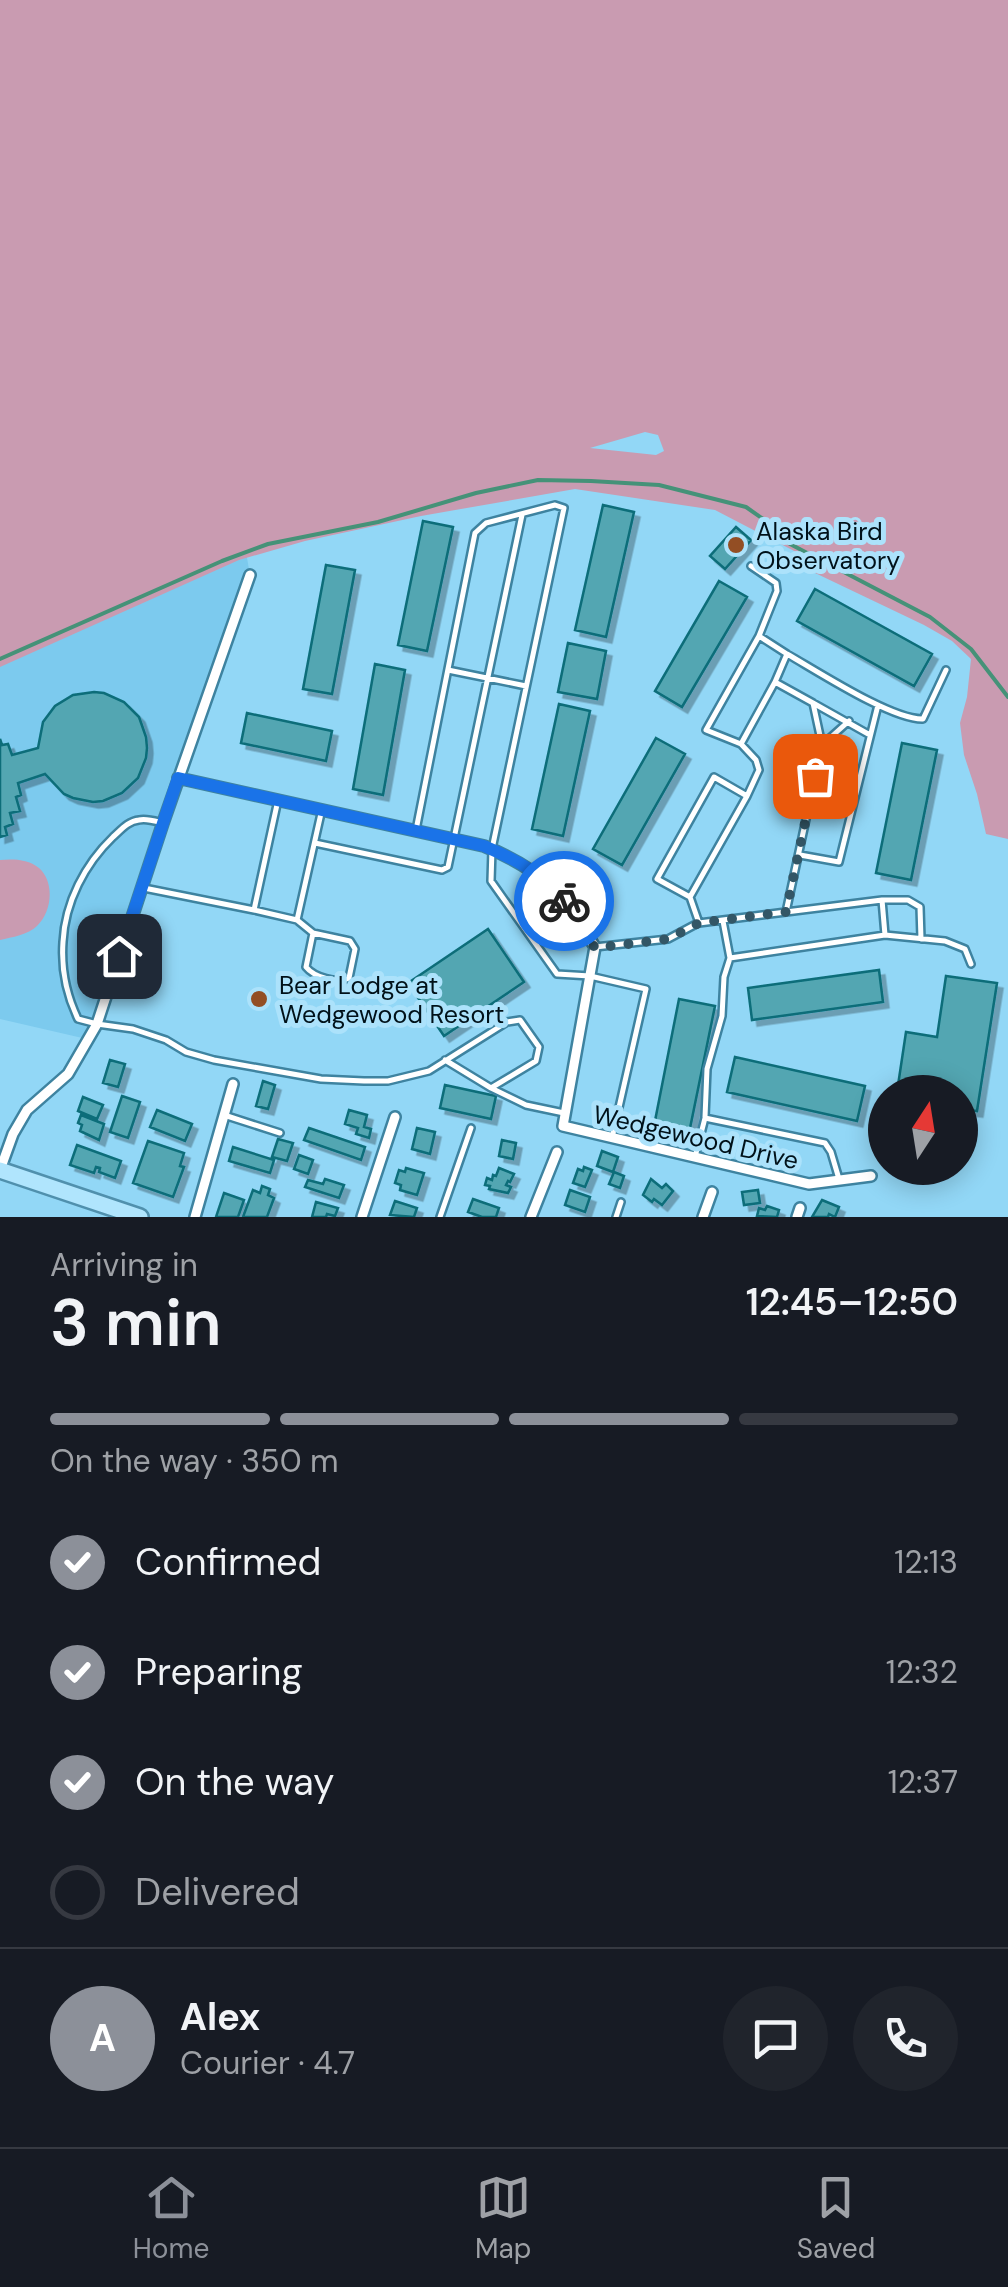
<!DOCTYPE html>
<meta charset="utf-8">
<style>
body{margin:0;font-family:"DM Sans",sans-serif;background:#20242c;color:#f1f3f6;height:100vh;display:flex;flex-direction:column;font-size:38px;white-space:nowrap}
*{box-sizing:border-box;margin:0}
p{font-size:32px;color:#9ea1a6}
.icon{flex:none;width:55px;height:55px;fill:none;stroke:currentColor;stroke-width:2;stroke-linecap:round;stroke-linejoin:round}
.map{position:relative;height:1217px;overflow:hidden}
.panel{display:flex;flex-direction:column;background:#171b24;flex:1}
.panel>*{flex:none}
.needle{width:65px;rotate:12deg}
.controls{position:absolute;left:868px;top:1075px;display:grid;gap:20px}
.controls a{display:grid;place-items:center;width:110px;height:110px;border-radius:50%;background:#171b24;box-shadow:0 5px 25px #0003;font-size:50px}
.pin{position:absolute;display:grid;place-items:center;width:85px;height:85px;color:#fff;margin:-42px;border-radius:20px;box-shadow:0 5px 15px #0006}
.courier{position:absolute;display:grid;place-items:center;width:100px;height:100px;margin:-50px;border:8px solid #1a73e8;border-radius:50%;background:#fff;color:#222;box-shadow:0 2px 12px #0007}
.headline em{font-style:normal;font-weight:600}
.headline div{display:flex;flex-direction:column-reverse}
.headline{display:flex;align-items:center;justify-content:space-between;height:170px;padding:0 50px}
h1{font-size:65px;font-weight:600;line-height:75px}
.bar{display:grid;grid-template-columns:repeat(4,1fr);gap:15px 10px;align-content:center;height:120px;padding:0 50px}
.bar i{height:12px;border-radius:8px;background:#363941}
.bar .active{background:#8c9099}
.bar p{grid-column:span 4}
.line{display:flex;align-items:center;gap:25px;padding:0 50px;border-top:2px solid #363941}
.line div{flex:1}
.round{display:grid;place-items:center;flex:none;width:105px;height:105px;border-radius:52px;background:#20242c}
ol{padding:0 50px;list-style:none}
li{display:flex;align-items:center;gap:30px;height:110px}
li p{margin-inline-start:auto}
li .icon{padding:10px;border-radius:50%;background:#8c9099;color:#fff;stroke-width:4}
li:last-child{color:#9ea1a6}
li i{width:55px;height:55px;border:5px solid #363941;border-radius:50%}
.tabs{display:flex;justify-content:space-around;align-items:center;height:140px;border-top:2px solid #363941;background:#171b24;font-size:28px;color:#9ea1a6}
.tabs a{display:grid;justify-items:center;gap:5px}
.tabs .active{color:#8c9099}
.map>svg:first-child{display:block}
.built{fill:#7ccaee}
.green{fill:#c99bb1;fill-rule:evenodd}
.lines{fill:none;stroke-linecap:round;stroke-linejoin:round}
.stream{stroke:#459278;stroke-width:4}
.building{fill:#53a6b2;stroke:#0a6d79;stroke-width:2.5;filter:url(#shadow)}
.service-casing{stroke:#3e83a0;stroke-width:10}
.minor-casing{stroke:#3e83a0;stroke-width:14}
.primary-casing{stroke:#5090ad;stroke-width:20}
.service{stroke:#fff;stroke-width:5}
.minor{stroke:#fff;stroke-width:9}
.primary{stroke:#b0e5fd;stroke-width:15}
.done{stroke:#335666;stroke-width:10;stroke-dasharray:0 18}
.route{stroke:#1a73e8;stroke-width:12}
.poi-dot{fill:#934e24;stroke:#ace2fb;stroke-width:4}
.labels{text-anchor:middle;stroke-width:10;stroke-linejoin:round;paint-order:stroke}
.poi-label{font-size:25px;fill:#001119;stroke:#ace2fb;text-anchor:start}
.street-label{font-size:25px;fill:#001119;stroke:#ace2fb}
</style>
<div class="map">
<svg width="1008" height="1217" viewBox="0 0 1008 1217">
<defs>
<filter id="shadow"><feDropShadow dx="5.5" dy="5.5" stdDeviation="0" flood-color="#0004"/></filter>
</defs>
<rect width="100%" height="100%" fill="#92d7f6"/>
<path class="built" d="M246,552l4,23 -159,465 -91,-21v-360z"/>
<path class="green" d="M0,0h1008v839l-22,-5 -9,-40 -13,-39 -4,-32 7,-26 4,-38 -19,-18 -28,-16 -111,-53 -15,-19 -83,-43 -140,-21 -154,27 -116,25 -66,19 -239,107zM645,432l13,3 6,16 -8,4 -66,-7z
M0,860c13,-1 28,-1 39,8 16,14 13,44 -2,58 -9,9 -25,11 -37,14z"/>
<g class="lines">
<path class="stream" d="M0,659l222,-98 46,-17 110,-22 98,-29 62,-13 53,1 68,4 87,22 20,14 24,23 140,73 41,32 37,48"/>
</g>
<path class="building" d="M603,505l31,7 -28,125 -31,-7z
M423,521l30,6 -26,124 -29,-6z
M736,527l15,13 -26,29 -15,-13z
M326,565l29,5 -23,124 -29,-5z
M719,581l28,16 -65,110 -27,-16z
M815,589l117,65 -18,32 -117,-65z
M568,643l38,8 -9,48 -39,-7z
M375,664l30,6 -22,125 -30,-6z
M94,692l10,1 20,9 15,15 7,20 1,11 -1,10 -8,20 -16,15 -19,8 -10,1 -20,-4 -9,-4 -19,-20 -27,9 3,12 -5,2 4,14 -10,2 3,11 -8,3 2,8 -7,2v-98l2,6 6,-1 4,11 26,-7 5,-26 12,-16 18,-11z
M559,704l31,7 -27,125 -31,-7z
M247,713l85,18 -6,30 -85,-18z
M656,738l29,16 -63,111 -29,-16z
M902,743l35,7 -26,130 -35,-7z
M488,929l36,53 -80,54 -36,-53z
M879,970l4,32 -131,18 -4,-32z
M946,976l51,7 -20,128 -17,-2v-17h-63l9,-60 31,5z
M679,999l36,7 -27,132 -35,-7z
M735,1057l130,29 -8,35 -130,-29z
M110,1060l15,4 -7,23 -15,-4z
M263,1081l12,4 -7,24 -12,-3z
M445,1085l51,11 -5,23 -51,-11z
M122,1096l18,6 -12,36 -18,-6z
M83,1097l20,8 -6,14 -19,-8z
M157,1110l35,14 -7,17 -35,-14z
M349,1110l18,5 -3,12 7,2 -2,9 -13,-4 2,-6 -13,-4z
M81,1115l23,9 -5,16 -19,-9 2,-6 -4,-2z
M309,1128l56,19 -4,13 -57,-20z
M417,1128l18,4 -5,22 -18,-5z
M278,1139l15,4 -6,18 -15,-4z
M502,1140l14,3 -3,16 -14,-3z
M148,1141l36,12 -4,13 4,1 -11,30 -40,-14z
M77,1145l44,16 -6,17 -16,-6 1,-4 -4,-1 -2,6 -24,-8z
M233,1147l41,13 -4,13 -41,-12z
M602,1151l16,6 -5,15 -16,-6z
M299,1155l14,5 -5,14 -14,-5z
M584,1167l8,3 -7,17 -12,-4 5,-14 5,2z
M406,1168l18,5 -7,22 -17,-5 1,-5 -6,-2 4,-13 6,2z
M499,1168l15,6 -4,8 -2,-1 -2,4 5,2 -3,6 -19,-4 1,-3 -5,-1 2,-7 5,2 1,-5 3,1z
M614,1172l10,4 -4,12 -11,-4z
M325,1179l19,6 -5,13 -34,-11 3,-7 15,4z
M651,1179l11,9 4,-4 7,7 -11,14 -8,-6 -2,3 -9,-7z
M262,1186l8,3 -2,6 6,3 -7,19h-24l10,-27 7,3z
M570,1190l20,7 -5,15 -20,-7z
M758,1190l2,13 -16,2 -2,-13z
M224,1193l20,7 -6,17h-22z
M473,1199l26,9 -3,9h-14l-14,-5z
M822,1200l17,7 -4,10 -6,-3 -1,3h-16z
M395,1201l22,7 -3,9 -24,-2z
M316,1202l22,6 -3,8 -8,-2 -1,3h-14z
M767,1206l12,4 -2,7 -20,-1 2,-8 6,2z"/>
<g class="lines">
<defs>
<path id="service" d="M751,566l25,17 1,8 -18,45
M787,654c30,17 105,66 136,65l23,-49
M448,670l78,16
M813,703l57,32
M741,744l-35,-14 53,-94 28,18 -12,28
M822,745l27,-24
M278,800l-24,110 43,10 25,-111
M163,823c-8,-2 -17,-5 -24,-3 -11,1 -18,10 -26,17 -28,27 -48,65 -50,105 -2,28 3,52 15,77l19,5 36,5 33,11 20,12 28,8 107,19 43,2h24l41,-10 78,-49 13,-2 19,27 -3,14 -45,27 -46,-28
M416,830l59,-297 11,-10 69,-18 9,3 -72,341 -1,32 66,93 33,2 56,13 -34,149
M315,843l127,27 6,-3 74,-352
M800,855l39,7 39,-157
M144,888l110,22
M690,897l57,-101 12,-26 -3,-10 -15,-16 34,-62 38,21 9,42 -36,167 -87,11 -9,-26 -33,-18 57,-102 33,19
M882,900h26l12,7 1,32
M786,912l96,-12 3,35 60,6 20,8 6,15
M297,920l16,13 -7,34c8,10 31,17 43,11l6,-29 -5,-8 -37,-8
M723,921l7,37 155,-23
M595,947l73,-8 30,-16
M491,1088l35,17 38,8
M224,1115l56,18
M705,1117l2,-48 15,-53 2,-39 6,-19
M695,1157l10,-39 120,25 6,9 8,27
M440,1217l31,-89
M616,1217l5,-15"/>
<path id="minor" d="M178,778l306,68c61,25 77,47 111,101l-32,179 246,58 62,-8
M0,1170l13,-36 14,-24 41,-36 29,-50 66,-201 87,-248
M195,1217l38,-133
M362,1217l33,-100
M531,1217l26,-65
M703,1217l9,-25
M797,1217l3,-9"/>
<path id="primary" d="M0,1170l140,47"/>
</defs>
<use href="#service" class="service-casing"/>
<use href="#minor" class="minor-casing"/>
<use href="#primary" class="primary-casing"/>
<use href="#service" class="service"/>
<use href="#minor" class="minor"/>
<use href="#primary" class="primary"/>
</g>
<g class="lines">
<path class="done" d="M564,901l31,47 73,-9 31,-16 87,-11 29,-136"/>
<path class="route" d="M119,956l59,-178 306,68c37,16 53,25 80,55"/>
</g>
<g class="poi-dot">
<circle cx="736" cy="545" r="10"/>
<circle cx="259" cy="999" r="10"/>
</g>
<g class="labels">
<g class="poi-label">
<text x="756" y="540">Alaska Bird<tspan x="756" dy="29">Observatory</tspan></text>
<text x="279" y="994">Bear Lodge at<tspan x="279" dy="29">Wedgewood Resort</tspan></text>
</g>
<g class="street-label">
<text transform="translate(696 1137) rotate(13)" y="9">Wedgewood Drive</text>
</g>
</g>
</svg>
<div class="controls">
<a><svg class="needle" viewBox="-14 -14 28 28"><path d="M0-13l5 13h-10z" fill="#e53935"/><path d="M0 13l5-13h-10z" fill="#9ea1a6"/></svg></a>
</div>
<div class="pin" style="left:815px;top:776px;background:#ea580c"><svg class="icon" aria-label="bag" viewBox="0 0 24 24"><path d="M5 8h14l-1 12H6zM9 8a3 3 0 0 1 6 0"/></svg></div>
<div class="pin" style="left:119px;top:956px;background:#1f2937"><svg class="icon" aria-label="home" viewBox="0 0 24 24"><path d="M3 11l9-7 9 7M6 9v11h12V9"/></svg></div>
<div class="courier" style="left:564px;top:901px"><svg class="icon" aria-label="bike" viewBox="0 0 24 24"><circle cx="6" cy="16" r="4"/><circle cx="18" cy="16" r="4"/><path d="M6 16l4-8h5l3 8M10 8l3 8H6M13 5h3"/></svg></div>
</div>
<section class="panel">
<div class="headline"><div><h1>3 min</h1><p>Arriving in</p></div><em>12:45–12:50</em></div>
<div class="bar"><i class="active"></i><i class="active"></i><i class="active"></i><i></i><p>On the way · 350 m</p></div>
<ol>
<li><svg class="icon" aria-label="check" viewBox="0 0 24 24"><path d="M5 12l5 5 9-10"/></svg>Confirmed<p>12:13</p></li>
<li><svg class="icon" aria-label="check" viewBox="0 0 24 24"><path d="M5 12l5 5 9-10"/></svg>Preparing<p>12:32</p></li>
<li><svg class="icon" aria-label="check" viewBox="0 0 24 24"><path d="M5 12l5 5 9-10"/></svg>On the way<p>12:37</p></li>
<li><i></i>Delivered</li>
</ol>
<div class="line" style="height:180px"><b class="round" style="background:#8c9099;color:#fff">A</b><div><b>Alex</b><p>Courier · 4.7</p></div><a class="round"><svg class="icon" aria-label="chat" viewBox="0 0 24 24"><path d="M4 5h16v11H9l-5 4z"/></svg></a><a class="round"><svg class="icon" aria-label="phone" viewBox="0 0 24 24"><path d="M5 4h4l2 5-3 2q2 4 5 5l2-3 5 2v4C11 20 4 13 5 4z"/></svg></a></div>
</section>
<nav class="tabs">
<a class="active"><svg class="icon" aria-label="home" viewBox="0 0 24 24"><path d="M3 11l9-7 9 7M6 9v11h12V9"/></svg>Home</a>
<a><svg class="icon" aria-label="map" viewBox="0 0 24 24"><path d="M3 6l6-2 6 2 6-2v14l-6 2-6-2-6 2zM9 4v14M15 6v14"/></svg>Map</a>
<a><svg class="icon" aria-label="saved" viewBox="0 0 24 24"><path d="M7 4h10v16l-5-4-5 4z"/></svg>Saved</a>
</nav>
